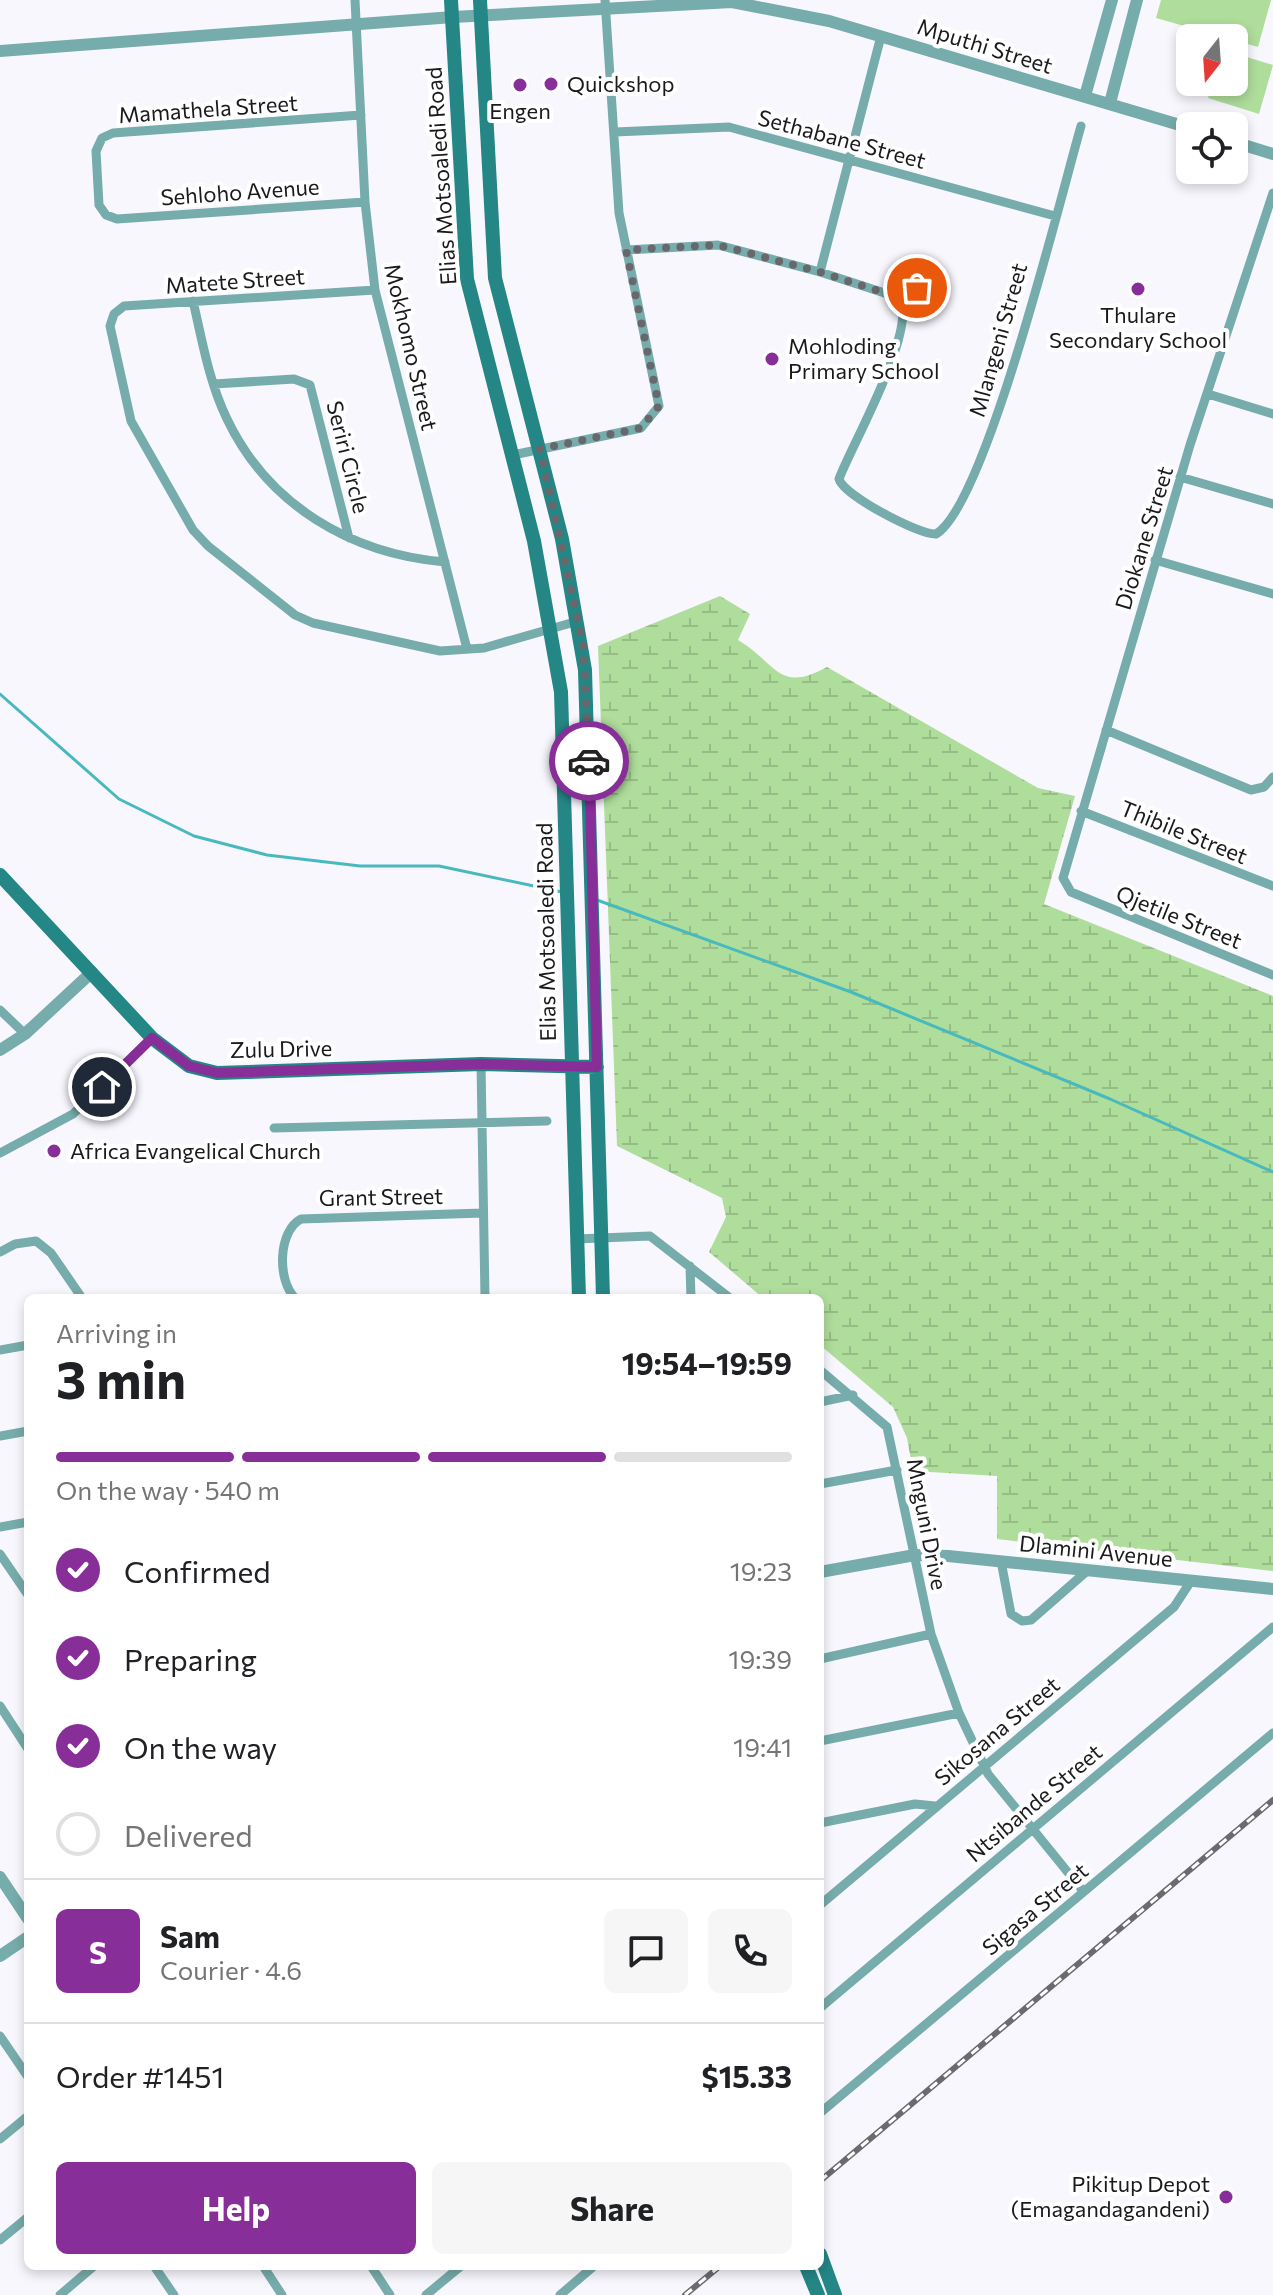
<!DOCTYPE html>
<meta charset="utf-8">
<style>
body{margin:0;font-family:Commissioner,sans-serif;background:#f6f6f6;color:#202124;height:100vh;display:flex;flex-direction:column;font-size:30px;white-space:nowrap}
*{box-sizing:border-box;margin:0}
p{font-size:26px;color:#757577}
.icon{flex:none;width:44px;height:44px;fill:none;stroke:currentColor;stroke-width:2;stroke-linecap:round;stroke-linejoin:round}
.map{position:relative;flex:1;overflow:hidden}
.sheet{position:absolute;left:24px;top:1294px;width:800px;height:976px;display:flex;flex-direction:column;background:#fff;border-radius:12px;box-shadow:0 4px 12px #0003}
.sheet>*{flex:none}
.needle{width:52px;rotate:197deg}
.fabs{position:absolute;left:1176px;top:24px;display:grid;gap:16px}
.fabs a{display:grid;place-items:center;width:72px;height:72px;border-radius:12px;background:#fff;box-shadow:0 4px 12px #0003;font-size:40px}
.pin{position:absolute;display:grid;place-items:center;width:68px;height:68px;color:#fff;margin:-34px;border:4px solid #fff;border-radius:50%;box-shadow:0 2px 8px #0007}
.courier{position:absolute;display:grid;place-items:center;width:80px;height:80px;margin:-40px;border:6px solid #882e99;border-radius:50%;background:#fff;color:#222;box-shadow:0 2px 10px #0007}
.overview em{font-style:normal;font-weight:700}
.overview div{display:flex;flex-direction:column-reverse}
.overview{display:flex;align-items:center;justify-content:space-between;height:136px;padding:0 32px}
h1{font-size:52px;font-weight:700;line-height:60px}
.bar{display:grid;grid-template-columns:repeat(4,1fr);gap:12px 8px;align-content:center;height:96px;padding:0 32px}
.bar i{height:10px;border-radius:6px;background:#e0e0e0}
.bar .active{background:#882e99}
.bar p{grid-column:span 4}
.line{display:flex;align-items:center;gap:20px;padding:0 32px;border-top:2px solid #e0e0e0}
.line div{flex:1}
.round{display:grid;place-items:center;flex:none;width:84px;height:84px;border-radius:12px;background:#f6f6f6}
ol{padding:0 32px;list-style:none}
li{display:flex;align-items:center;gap:24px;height:88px}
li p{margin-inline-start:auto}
li .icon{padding:8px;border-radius:50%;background:#882e99;color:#fff;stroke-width:4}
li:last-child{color:#757577}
li i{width:44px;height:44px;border:4px solid #e0e0e0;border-radius:50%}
.primary-button{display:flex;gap:16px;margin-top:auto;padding:16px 32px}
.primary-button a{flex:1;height:92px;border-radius:12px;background:#882e99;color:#fff;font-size:32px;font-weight:700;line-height:92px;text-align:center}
.primary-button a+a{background:#f6f6f6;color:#202124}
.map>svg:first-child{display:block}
.wetland{fill:url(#wetland-marsh)}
.pitch{fill:#afdd9b}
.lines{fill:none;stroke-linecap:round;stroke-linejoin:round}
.stream{stroke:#47b9bf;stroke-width:3}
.minor{stroke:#76acab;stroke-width:9}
.tertiary{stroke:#76acab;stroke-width:12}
.secondary{stroke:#258686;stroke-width:14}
.rail-casing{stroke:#6b6a6e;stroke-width:6}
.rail{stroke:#fff;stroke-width:3;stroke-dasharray:9;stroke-linecap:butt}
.done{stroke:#68676b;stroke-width:8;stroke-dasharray:0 14.4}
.route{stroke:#882e99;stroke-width:10}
.poi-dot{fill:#882e99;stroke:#fff;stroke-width:3}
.labels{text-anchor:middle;stroke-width:8;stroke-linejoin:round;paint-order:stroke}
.street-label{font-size:22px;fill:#1a191c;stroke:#fff}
.poi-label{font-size:22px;fill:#1a191c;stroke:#fff;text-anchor:start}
</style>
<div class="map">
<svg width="1273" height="2295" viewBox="0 0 1273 2295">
<defs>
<pattern id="wetland-marsh" width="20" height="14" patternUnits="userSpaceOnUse" patternTransform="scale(2)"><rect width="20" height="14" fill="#afdd9b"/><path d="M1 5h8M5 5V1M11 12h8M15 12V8" fill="none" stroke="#96bd85"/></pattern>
</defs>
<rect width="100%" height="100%" fill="#f9f7fe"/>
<path class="wetland" d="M720,596l30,18 -12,26c39,23 40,54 89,27l211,121 37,8 -31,108 229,92v575l-276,-32v-63l-84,-5 -6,-33 -14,-31 -73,-62v-47h-57l-54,-46 17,-35 -4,-19 -105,-52 -19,-500z"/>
<path class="pitch" d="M1161,0h110l-13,47 -102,-29z
M1234,53l39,12 -14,49 -51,-16 5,-16h21z"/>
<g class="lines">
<path class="stream" d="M0,694l119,105 75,37 73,19 93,11h79l123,26
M597,900l254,92 259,107 163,73"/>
<path class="minor" d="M355,0l10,202 10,88 92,359
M361,115l-248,18 -11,5 -6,13 3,54 7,10 11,4 248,-17
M615,132l114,-5 326,89
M1273,193l-83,252 -127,433 8,14 202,83
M626,250l92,-5 102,27 80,26c17,34 -48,146 -61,181 4,16 80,56 97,55 50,-29 125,-339 145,-408
M820,272l61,-236
M375,290l-251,16 -10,8 -4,12 21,95 62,109 15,16 87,69 18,8 127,28 44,-3 94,-27
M900,298l17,-10
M193,301c9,39 16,81 34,118 41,86 124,135 218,143
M214,384l80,-5 16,6 39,153
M1208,394l65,20
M513,455l128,-27 18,-22 -40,-193 -14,-213
M1180,477l93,27
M1155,560l118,34
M1106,730l145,60 13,-3 9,-10
M1081,811l192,75
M0,1010l25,24
M481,1064l4,234
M274,1128l273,-7
M0,1153l73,-39 79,-76
M576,1239l74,-3 80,62
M0,1252l15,-8 21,-3 15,12 31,45
M690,1266l1,32
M295,1298c-18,-18 -17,-67 6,-79l181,-6
M0,1350l28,-5
M820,1370l67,57 44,207 28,79 29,61 95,117
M820,1402l33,-7
M0,1436l28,-5
M820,1484l77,-14
M0,1527l28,-5
M0,1554l28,41
M1001,1561l10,53 11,7 9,-1 56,-49
M820,1659l111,-25
M0,1706l28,43
M820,1741l139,-28
M820,1823l95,-19 20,2
M820,1905l354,-298 17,-26
M820,2008l453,-381
M0,2036l28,41
M820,2113l453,-380
M0,2139l28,-23
M0,2240l28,-23
M154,2266l20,29
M263,2266l19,29
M371,2266l19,29
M60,2295l34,-29
M426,2295l35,-29
M560,2295l34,-29"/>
<path class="tertiary" d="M0,51l453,-34 279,-15 97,19 361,107
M1085,96l27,-96
M1110,103l27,-103
M1234,142l39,12
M0,1050l25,-16 67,-62
M820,1572l95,-17 33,1 325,33
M0,1877l28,42
M0,1956l28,-19"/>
<path class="secondary" d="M451,0l16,279 67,262 27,151 18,606
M480,0l15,278 67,261 23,131 18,628
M0,875l152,163 37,28 28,7 264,-9 116,3
M820,2254l15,41
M806,2266l12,29"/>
<defs>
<path id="rail" d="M820,2181l453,-381
M685,2295l35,-29"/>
</defs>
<use href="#rail" class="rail-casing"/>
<use href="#rail" class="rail"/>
</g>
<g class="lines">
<path class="done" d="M589,761l-6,-117 -43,-195 101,-21 18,-22 -33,-156 92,-5 102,27 80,26 17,-10"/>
<path class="route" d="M102,1087l50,-49 37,28 28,7 264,-9 116,3 -8,-306"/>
</g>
<g class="poi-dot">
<circle cx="551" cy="84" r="8"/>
<circle cx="520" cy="85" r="8"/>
<circle cx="1138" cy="289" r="8"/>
<circle cx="772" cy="359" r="8"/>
<circle cx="54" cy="1151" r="8"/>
<circle cx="1226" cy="2197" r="8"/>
</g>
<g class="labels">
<g class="street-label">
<text transform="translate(985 46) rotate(17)" y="8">Mputhi Street</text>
<text transform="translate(208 109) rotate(-4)" y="8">Mamathela Street</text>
<text transform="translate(842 139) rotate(15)" y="8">Sethabane Street</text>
<text transform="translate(441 176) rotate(-94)" y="8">Elias Motsoaledi Road</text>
<text transform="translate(240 192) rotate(-4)" y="8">Sehloho Avenue</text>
<text transform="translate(235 281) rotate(-4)" y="8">Matete Street</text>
<text transform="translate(998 340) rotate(-74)" y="8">Mlangeni Street</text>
<text transform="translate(411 347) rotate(77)" y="8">Mokhomo Street</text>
<text transform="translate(348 457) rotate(76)" y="8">Seriri Circle</text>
<text transform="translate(1144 538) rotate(-73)" y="8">Diokane Street</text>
<text transform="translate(1184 832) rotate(22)" y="8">Thibile Street</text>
<text transform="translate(1179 917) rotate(22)" y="8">Qjetile Street</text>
<text transform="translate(546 932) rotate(-91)" y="8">Elias Motsoaledi Road</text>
<text transform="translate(281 1049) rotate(-1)" y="8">Zulu Drive</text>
<text transform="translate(381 1197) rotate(-1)" y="8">Grant Street</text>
<text transform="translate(927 1524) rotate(79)" y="8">Mnguni Drive</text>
<text transform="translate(1096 1551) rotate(6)" y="8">Dlamini Avenue</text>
<text transform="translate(997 1731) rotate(-40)" y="8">Sikosana Street</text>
<text transform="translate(1034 1803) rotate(-40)" y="8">Ntsibande Street</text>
<text transform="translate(1035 1909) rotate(-40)" y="8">Sigasa Street</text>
</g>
<g class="poi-label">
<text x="567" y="92">Quickshop</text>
<text x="520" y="119" text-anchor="middle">Engen</text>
<text x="1138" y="323" text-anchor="middle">Thulare<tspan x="1138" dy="25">Secondary School</tspan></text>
<text x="788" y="354">Mohloding<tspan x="788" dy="25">Primary School</tspan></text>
<text x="70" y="1159">Africa Evangelical Church</text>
<text x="1210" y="2192" text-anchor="end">Pikitup Depot<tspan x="1210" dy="25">(Emagandagandeni)</tspan></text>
</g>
</g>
</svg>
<div class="fabs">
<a><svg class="needle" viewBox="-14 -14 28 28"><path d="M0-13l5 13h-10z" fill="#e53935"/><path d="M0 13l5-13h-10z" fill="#757577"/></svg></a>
<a><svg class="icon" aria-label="locate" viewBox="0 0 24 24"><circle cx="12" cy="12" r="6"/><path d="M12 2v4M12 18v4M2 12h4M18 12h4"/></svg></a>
</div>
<div class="pin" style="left:917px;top:288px;background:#ea580c"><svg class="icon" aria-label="bag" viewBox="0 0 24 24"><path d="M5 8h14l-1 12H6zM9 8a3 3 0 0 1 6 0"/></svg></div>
<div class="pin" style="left:102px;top:1087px;background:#1f2937"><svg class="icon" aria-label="home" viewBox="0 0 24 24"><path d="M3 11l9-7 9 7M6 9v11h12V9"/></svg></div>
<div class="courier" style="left:589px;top:761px"><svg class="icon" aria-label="car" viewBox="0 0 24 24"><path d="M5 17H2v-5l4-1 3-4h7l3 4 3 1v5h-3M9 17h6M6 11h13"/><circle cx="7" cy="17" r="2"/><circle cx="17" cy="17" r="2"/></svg></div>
<section class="sheet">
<div class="overview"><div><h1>3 min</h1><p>Arriving in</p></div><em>19:54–19:59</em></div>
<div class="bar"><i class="active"></i><i class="active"></i><i class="active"></i><i></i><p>On the way · 540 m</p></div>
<ol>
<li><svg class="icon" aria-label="check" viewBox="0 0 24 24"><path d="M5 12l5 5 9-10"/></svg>Confirmed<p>19:23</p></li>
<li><svg class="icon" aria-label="check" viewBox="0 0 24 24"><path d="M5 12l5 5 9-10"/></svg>Preparing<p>19:39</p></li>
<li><svg class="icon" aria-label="check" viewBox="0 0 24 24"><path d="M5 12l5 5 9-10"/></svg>On the way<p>19:41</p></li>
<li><i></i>Delivered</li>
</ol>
<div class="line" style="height:144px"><b class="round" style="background:#882e99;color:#fff">S</b><div><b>Sam</b><p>Courier · 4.6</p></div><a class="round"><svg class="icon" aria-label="chat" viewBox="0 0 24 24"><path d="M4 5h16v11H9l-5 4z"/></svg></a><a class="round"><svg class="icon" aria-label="phone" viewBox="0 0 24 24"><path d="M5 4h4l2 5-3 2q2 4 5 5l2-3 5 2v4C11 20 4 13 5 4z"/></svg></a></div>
<div class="line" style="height:104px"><div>Order #1451</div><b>$15.33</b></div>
<div class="primary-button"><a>Help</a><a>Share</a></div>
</section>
</div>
